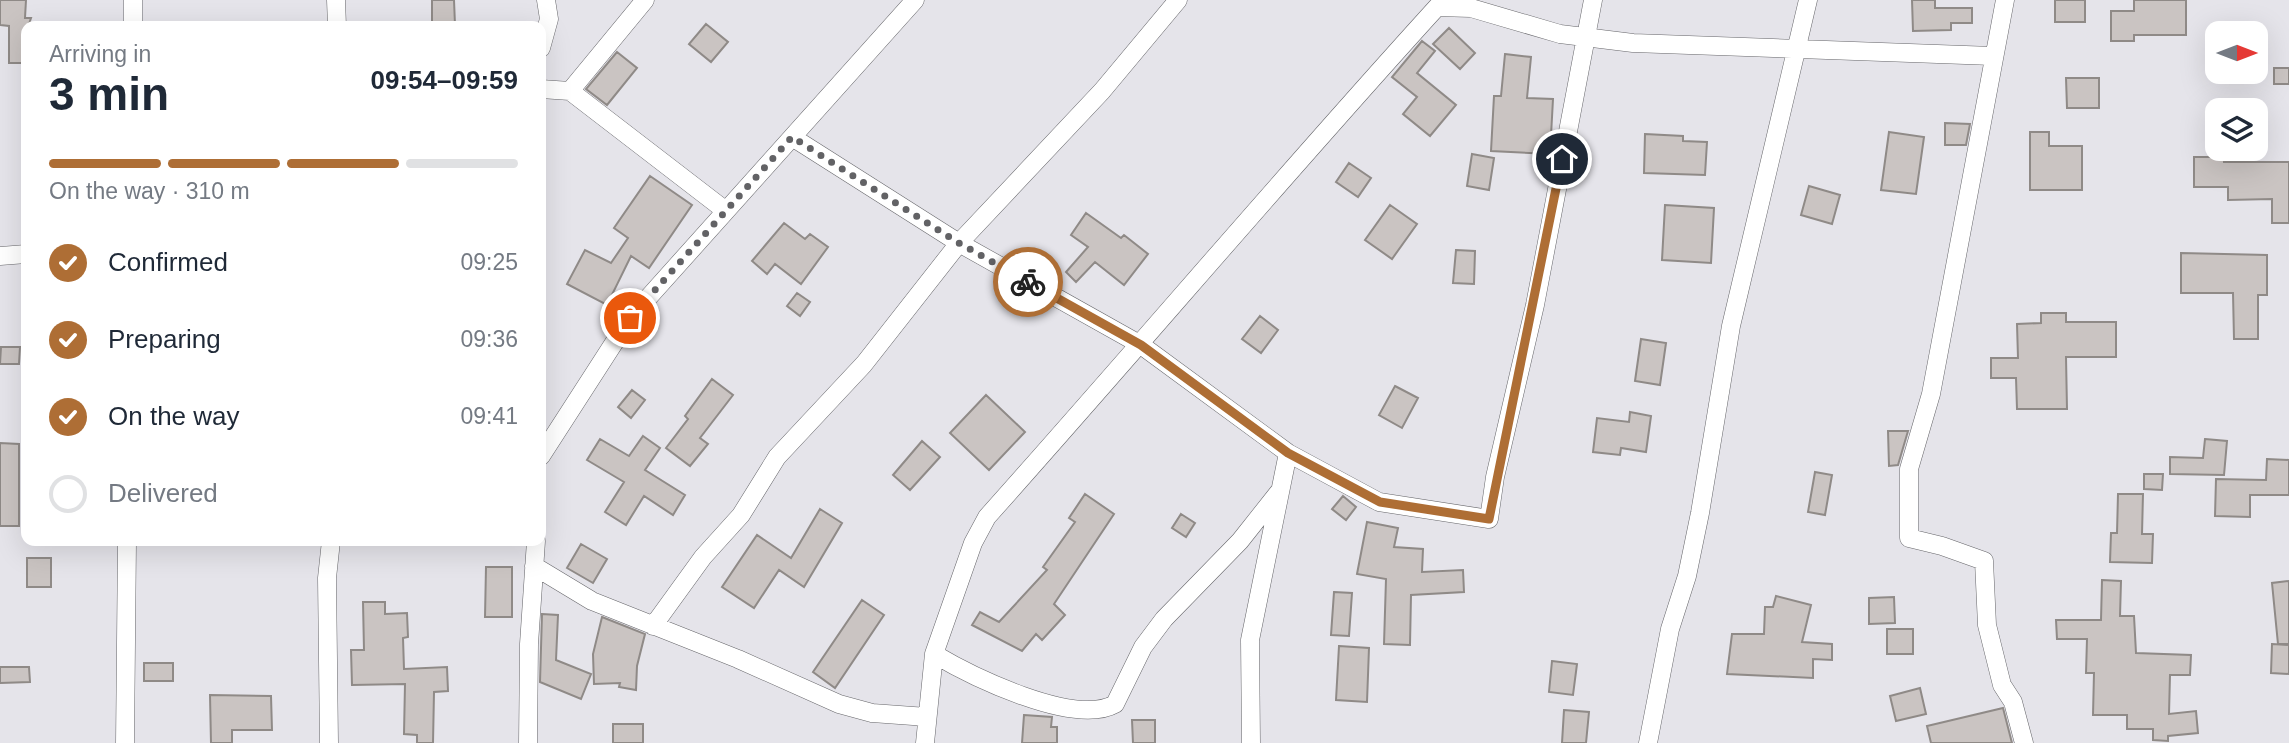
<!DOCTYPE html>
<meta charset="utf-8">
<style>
body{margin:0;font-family:Helvetica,sans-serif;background:#f6f6f7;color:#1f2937;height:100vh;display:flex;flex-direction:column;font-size:26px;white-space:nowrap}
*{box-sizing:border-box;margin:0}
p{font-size:23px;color:#747a83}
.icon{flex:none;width:38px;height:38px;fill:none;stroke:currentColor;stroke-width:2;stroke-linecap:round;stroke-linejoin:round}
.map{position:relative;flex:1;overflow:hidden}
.details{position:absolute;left:21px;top:21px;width:525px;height:525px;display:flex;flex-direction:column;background:#fff;border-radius:14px;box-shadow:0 7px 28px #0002}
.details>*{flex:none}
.needle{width:46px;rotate:90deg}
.buttons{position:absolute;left:2205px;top:21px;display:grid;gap:14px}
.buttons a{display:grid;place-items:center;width:63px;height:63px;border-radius:14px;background:#fff;box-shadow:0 7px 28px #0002;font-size:35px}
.pin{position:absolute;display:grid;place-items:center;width:60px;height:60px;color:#fff;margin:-30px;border:4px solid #fff;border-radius:50%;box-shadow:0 2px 7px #0007}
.courier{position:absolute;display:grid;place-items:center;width:70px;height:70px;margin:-35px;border:5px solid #ae6e35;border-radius:50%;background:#fff;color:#222;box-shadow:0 2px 9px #0007}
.head em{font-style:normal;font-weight:800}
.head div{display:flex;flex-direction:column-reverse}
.head{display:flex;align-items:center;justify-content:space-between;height:119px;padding:0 28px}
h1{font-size:46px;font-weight:800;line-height:52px}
.bar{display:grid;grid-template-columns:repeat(4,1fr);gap:10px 7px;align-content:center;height:84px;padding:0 28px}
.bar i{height:9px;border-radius:5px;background:#e0e1e3}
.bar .selected{background:#ae6e35}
.bar p{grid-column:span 4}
ol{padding:0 28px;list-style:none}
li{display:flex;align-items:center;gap:21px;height:77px}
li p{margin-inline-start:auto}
li .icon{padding:7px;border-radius:50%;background:#ae6e35;color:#fff;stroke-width:4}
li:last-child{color:#747a83}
li i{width:38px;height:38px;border:4px solid #e0e1e3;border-radius:50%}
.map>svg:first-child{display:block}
.building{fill:#cac4c2;stroke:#8f8a87;stroke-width:2}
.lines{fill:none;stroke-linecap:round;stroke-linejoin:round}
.minor-casing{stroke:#66666a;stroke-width:19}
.minor{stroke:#fff;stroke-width:18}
.done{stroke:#626265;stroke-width:7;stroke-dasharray:0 12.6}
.route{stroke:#ae6e35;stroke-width:9}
</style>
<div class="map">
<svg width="2289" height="743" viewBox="0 0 2289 743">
<rect width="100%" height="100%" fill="#e5e4ea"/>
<path class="building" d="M0,0h26l-1,18h6l-7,21v24h-15v-37l-9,-1z
M432,0h22l1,25 -23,1z
M1912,0h23v8h37v15h-21v7l-38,1z
M2055,0h30v22h-30z
M2134,0h52v35h-52v6h-23v-30h23z
M706,24l22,18 -17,20 -22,-18z
M1449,28l26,25 -15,16 -27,-25z
M1422,41l13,10 -18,22 39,32 -26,31 -27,-22 14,-17 -25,-20z
M617,52l20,16 -30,37 -21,-16z
M1505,54l26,3 -4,41 26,1 -3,55 -59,-3 3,-55h7z
M2274,68h15v16h-15z
M2066,78h33v30h-32z
M1945,123l25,1 -4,21h-21z
M1889,132l35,5 -8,57 -35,-4z
M2030,132h19v14h33v44h-52z
M1645,134l38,2v5l24,1 -2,33 -61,-2z
M1472,154l22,4 -5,32 -22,-4z
M2194,157h30v5h65v61h-17v-24l-44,1v-13h-34z
M1349,163l22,15 -13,19 -22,-15z
M650,176l42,29 -43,63 -18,-12 -24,49 -40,-21 18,-34 26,13 17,-25 -14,-10z
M1809,186l31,9 -8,29 -31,-9z
M1390,205l27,19 -25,35 -27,-19z
M1665,205l49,3 -3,55 -49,-3z
M1086,213l35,25 3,-3 24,19 -24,31 -29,-23 -19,20 -10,-10 22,-25 -17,-12z
M784,223l21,16 5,-5 18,13 -27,37 -26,-20 -8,10 -15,-13z
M1456,250l19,1 -1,33 -21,-1z
M2181,253l86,2v40h-9v44h-24l-1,-46h-52z
M797,293l13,9 -10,14 -13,-10z
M2041,313h25v9h50v35h-50l1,52h-50l-1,-31h-25v-20h27l-1,-34 24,-1z
M1260,316l18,14 -17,23 -19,-14z
M1641,339l25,4 -6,42 -25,-4z
M1,347h19l-1,17h-19z
M712,379l21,16 -33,43 8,6 -18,22 -24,-18 22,-29 -3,-3z
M1395,386l23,12 -16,30 -23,-13z
M632,390l13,10 -14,18 -13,-11z
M986,395l39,37 -36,38 -39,-37z
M1630,412l21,4 -5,36 -25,-4 -1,7 -27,-3 4,-34 32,4z
M1888,431h20l-10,34 -9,1z
M643,436l17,12 -15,22 40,25 -12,20 -29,-19 -18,29 -21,-13 19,-30 -37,-22 13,-21 29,17z
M2205,439l22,2 -3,34 -54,-1v-17l33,1z
M922,441l18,16 -30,33 -17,-15z
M0,443l19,1v82h-19z
M2267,459l22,1v35h-39v22l-35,-1 1,-37 50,1z
M1815,472l17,3 -7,40 -17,-3z
M2144,474h19l-1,16 -18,-1z
M1085,494l29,20 -60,90 11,11 -23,25 -6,-6 -14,17 -50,-26 8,-13 19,10 48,-52 -4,-3 32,-45 -6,-4z
M2118,494h25l-1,40h11l-1,29 -42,-1 1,-29h6z
M1343,496l13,11 -10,13 -14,-11z
M820,509l22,14 -38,64 -25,-17 -25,38 -32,-21 35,-52 34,23z
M1181,514l14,9 -9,14 -14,-9z
M1367,522l31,6 -4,19 29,2 -1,23 41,-2 1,22 -53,3 -1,50 -26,-1 2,-65 -29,-5z
M581,544l26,15 -14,24 -26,-15z
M27,558h24v29h-24z
M486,567h26v50h-27z
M2102,580l19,1 -1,35h14l2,37 55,2 -1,20h-20l-1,39 27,-3 2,22 -30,3v5l-15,-1v-11h-26v-14h-34l1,-42h-8l1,-34h-30l-1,-19h45z
M2289,581v63h-11l-6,-61z
M1334,592l18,1 -3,43 -18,-1z
M1776,596l35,9 -9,37 30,2v16l-19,-1v19l-86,-4 5,-40h32l1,-27h8z
M1894,597l1,26 -26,1v-26z
M862,600l22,15 -49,73 -22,-16z
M363,602h22v12l22,-1 1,24 -5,1 1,31 43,-2 1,24 -14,1 -1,51h-16v-8l-13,-1 1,-50 -53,1 -1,-35h13z
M542,614l16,1 -2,45 35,14 -10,25 -41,-17z
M602,617l43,17 -8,32 -1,24 -17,-3 1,-4 -26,1 -1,-30z
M1887,629h26v25h-26z
M2272,644l17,1v29l-18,-1z
M1339,646l30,2 -2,54 -31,-2z
M1552,661l25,3 -4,31 -24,-3z
M144,663h29v18h-29z
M0,667h29l1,15 -30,1z
M1920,688l6,26 -30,7 -6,-25z
M210,695l61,1 1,34h-40v13h-21z
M2003,708l9,35h-81l-4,-17z
M1564,710l25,2 -3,31h-24z
M1024,715l28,2 -1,10h6v16h-35z
M1132,720h23v23h-22z
M613,724h30v19h-30z"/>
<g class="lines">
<defs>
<path id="minor" d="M133,0v26
M336,0l1,26
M2005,0l-74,394 -22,75v69l33,8 42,15 3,64 15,60 11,17 11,41
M541,48l8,-29 -3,-19
M541,89l29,2 156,120
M570,91l75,-91
M792,137l167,106 182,102 147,108 -38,187 1,103
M0,256l26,-2
M1288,453l91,49 110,17 6,-42 40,-172 58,-305
M541,456l89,-138 285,-318
M534,566l58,35 146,58 101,45 33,9 55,4
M653,626l50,-69 38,-42 36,-58 87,-93 95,-121 143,-152 76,-91
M934,654c37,22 140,73 181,50l28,-57 21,-28 76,-78 38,-48
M125,743l2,-202
M329,743l-2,-165 4,-37
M528,743l1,-99 7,-103
M925,743l9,-89 39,-111 14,-26c151,-169 297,-342 450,-510l34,1 89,26 73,9 360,13
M1648,743l22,-114 17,-53 13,-63 31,-187 77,-326"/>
</defs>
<use href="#minor" class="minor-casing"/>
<use href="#minor" class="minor"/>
</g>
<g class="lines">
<path class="done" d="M630,318l162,-181 167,106 69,39"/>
<path class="route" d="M1028,282l113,63 147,108 92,49 109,17 73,-360"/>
</g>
</svg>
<div class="buttons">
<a><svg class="needle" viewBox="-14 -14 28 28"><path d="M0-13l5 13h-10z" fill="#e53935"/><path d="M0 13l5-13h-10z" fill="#747a83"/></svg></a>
<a><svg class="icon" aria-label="layers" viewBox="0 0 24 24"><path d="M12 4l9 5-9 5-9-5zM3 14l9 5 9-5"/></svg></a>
</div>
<div class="pin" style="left:630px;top:318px;background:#ea580c"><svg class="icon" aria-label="bag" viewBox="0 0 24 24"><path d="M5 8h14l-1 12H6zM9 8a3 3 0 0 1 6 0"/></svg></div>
<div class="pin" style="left:1562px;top:159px;background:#1f2937"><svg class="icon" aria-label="home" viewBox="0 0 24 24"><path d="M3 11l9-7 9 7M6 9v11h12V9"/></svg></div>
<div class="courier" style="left:1028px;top:282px"><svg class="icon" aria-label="bike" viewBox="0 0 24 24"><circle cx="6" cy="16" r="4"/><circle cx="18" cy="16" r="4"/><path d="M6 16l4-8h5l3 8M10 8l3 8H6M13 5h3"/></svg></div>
<section class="details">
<div class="head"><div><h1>3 min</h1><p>Arriving in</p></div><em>09:54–09:59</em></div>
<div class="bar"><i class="selected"></i><i class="selected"></i><i class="selected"></i><i></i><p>On the way · 310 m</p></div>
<ol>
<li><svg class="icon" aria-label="check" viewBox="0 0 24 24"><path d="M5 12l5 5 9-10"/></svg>Confirmed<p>09:25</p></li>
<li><svg class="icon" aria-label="check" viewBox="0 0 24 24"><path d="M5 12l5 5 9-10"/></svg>Preparing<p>09:36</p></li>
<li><svg class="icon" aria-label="check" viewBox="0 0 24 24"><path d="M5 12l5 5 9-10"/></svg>On the way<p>09:41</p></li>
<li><i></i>Delivered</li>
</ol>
</section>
</div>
